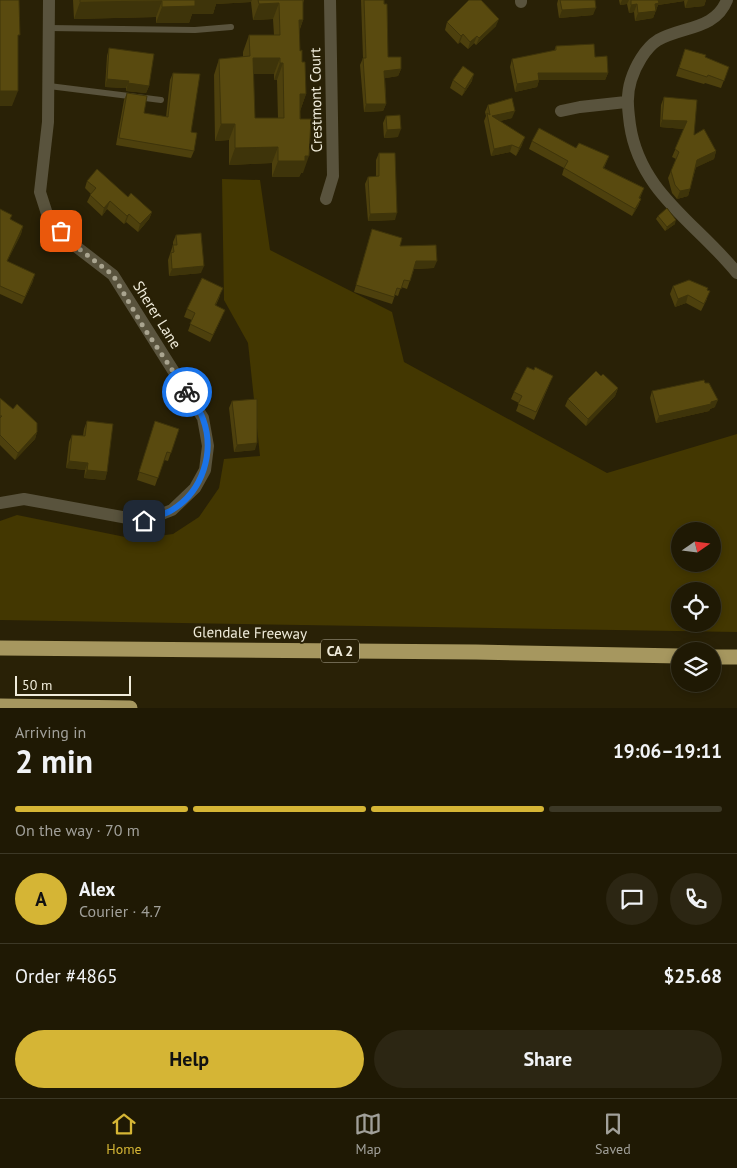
<!DOCTYPE html>
<meta charset="utf-8">
<style>
body{margin:0;font-family:"PT Sans",sans-serif;background:#2c2613;color:#f1f3f6;height:100vh;display:flex;flex-direction:column;font-size:19px;white-space:nowrap}
*{box-sizing:border-box;margin:0}
p{font-size:16px;color:#a1a09a}
.icon{flex:none;width:28px;height:28px;fill:none;stroke:currentColor;stroke-width:2;stroke-linecap:round;stroke-linejoin:round}
.map{position:relative;height:708px;overflow:hidden}
.details{display:flex;flex-direction:column;background:#1f1904;flex:1}
.details>*{flex:none}
.needle{width:32px;rotate:76deg}
.controls{position:absolute;left:671px;top:522px;display:grid;gap:10px}
.controls a{display:grid;place-items:center;width:50px;height:50px;border-radius:50%;background:#1f1904;box-shadow:0 2px 8px #0003,0 0 0 1px #3c3826;font-size:25px}
.scale{position:absolute;left:15px;bottom:12px;width:116px;box-sizing:border-box;padding-left:5px;border:2px solid #f0ecdb;border-top:0;font-size:14px;line-height:18px;white-space:nowrap;color:#f0ecdb;-webkit-text-stroke:4px #292106;paint-order:stroke}
.pin{position:absolute;display:grid;place-items:center;width:42px;height:42px;color:#fff;margin:-21px;border-radius:10px;box-shadow:0 2px 8px #0006}
.courier{position:absolute;display:grid;place-items:center;width:50px;height:50px;margin:-25px;border:4px solid #1a73e8;border-radius:50%;background:#fff;color:#222;box-shadow:0 1px 6px #0007}
.overview em{font-style:normal;font-weight:700}
.overview div{display:flex;flex-direction:column-reverse}
.overview{display:flex;align-items:center;justify-content:space-between;height:85px;padding:0 15px}
h1{font-size:32px;font-weight:700;line-height:38px}
.bar{display:grid;grid-template-columns:repeat(4,1fr);gap:8px 5px;align-content:center;height:60px;padding:0 15px}
.bar i{height:6px;border-radius:4px;background:#3c3826}
.bar .selected{background:#d5b535}
.bar p{grid-column:span 4}
.line{display:flex;align-items:center;gap:12px;padding:0 15px;border-top:1px solid #3c3826}
.line div{flex:1}
.round{display:grid;place-items:center;flex:none;width:52px;height:52px;border-radius:26px;background:#2c2613}
.action{display:flex;gap:10px;margin-top:auto;padding:10px 15px}
.action a{flex:1;height:58px;border-radius:30px;background:#d5b535;color:#111;font-size:20px;font-weight:700;line-height:58px;text-align:center}
.action a+a{background:#2c2613;color:#f1f3f6}
.menu{display:flex;justify-content:space-around;align-items:center;height:70px;border-top:1px solid #3c3826;background:#1f1904;font-size:14px;color:#a1a09a}
.menu a{display:grid;justify-items:center;gap:2px}
.menu .selected{color:#d5b535}
.map>svg:first-child{display:block}
.green{fill:#433701;fill-rule:evenodd}
.lines{fill:none;stroke-linecap:round;stroke-linejoin:round}
.lane{stroke:#59533d;stroke-width:6}
.street{stroke:#59533d;stroke-width:12}
.highway{stroke:#a6975f;stroke-width:15}
.wall{fill:#4d400d;fill-rule:evenodd}
.shaded-wall{fill:#3e340a}
.building{fill:#594a0f;stroke:#3e340a;fill-rule:evenodd}
.done{stroke:#aaa590;stroke-width:5;stroke-dasharray:0 9}
.route{stroke:#1a73e8;stroke-width:6}
.labels{text-anchor:middle;stroke-width:4;stroke-linejoin:round;paint-order:stroke}
.shield{fill:#292106;stroke:#b4af9b;stroke-width:1}
.shield-label{font-size:14px;font-weight:bold;fill:#f0ecdb}
.street-label{font-size:15px;fill:#f0ecdb;stroke:#292106}
</style>
<div class="map">
<svg width="737" height="708" viewBox="0 0 737 708">
<rect width="100%" height="100%" fill="#292106"/>
<path class="green" d="M222,179l38,1 10,70 122,62 12,50 203,111 130,-39v198l-737,-12v-99l17,-6 118,24 38,-5 26,-17 20,-29 5,-29 36,-3 -12,-113 -24,-43zM680,531h32v33h-32zM680,591h32v33h-32z"/>
<g class="lines">
<path class="lane" d="M49,28l146,2 36,-3
M49,86l112,14"/>
<path class="street" d="M521,0v2
M727,0c-12,30 -44,26 -69,40 -13,8 -23,27 -27,40 -5,16 -3,29 -1,45 10,68 67,98 107,148
M561,111l19,-4 46,-5
M326,199l7,-23 -3,-176
M0,503l24,-4 120,22 28,-11 23,-22 10,-18 3,-24 -5,-28 -90,-143 -39,-30 -26,-28 -8,-25 8,-70 1,-122"/>
<path class="highway" d="M0,648l476,4 204,4
M712,657h25
M0,706l130,2"/>
</g>
<path class="wall" d="M73,0h231l-1,3v17l-4,12 1,19 2,11 4,32 -6,17 3,62h-2l-2,4h-27v-14l-43,2v-25l-14,1 -1,-66 5,-16 24,-2v-5l6,-17h25l-1,-16 -20,1 -2,-18 -35,2 -3,10h-21l-3,9h-33v-6l-82,2zM253,74h21v6h3l1,38h-23z
M361,0h23l4,57 13,12 -3,7 -13,2 1,26 -3,7 -19,1 -4,-47 3,-7z
M558,0h37l-2,15 -34,3 -2,-14z
M619,0h87l-2,6 -19,2 -1,-7 -26,4 -5,13 -18,3 -1,-9 -5,1 -2,-9 -7,1z
M447,22l49,4 -20,19 -2,-2 -6,6 -8,-7 -2,2 -13,-14z
M556,46l39,11 13,16 -3,7h-66l-2,7 -22,5 -5,-25 2,-8 42,-8z
M109,48l40,38 -3,7 -20,-2v-3l-21,-1 2,-31z
M685,49l44,18 -8,21 -16,-5 -1,1 -28,-8z
M173,73l18,59 3,19 -3,7 -75,-13 8,-45 3,-7 17,20 22,4 4,-37z
M453,80l19,1 -10,15 -12,-8z
M664,97l30,38 22,16 -2,8 -18,8 -8,29 -11,3 -5,-6 -4,-15 8,-19 -4,-2 12,-28 -24,-2 1,-22z
M488,105l24,13 -12,3 22,24 -6,11 -6,-4 -19,4 -7,-35 2,-5 -1,-4z
M386,116l12,21 -14,1 -1,-15z
M532,141l44,7 33,8 -5,12 40,20 -4,10 1,1 -3,7 -6,10 -70,-41 2,-7 -35,-19z
M379,153l16,67 -27,1 -3,-37 3,-7 8,-1v-16z
M87,181l41,16 24,15 -3,7 -11,13 -12,-10 -2,2 -17,-15 -5,7 -15,-14 4,-8 -6,-6z
M0,209l10,11 13,6 -2,8 -14,27 26,20 -11,23 -22,-10z
M658,216l17,8 -10,7 -9,-12z
M372,229l28,17 34,22 -20,1 -7,20 -6,-2 -3,9 -3,-1 -3,9 -38,-12z
M176,235l25,38 -32,3 -1,-16 5,-15v-3z
M673,286l34,4v9l-6,12 -15,-8 -11,4 -5,-13z
M220,296l-4,9 6,12 -12,25 -22,-11 4,-11 -8,-3 3,-8z
M534,370l16,13 -16,37 -18,-9 3,-8 -8,-4 3,-7z
M601,376l17,12 -3,8 -29,30 -21,-20 3,-7z
M705,383l10,24 -5,2 -1,2 -53,12 -6,-25 2,-7z
M0,398l37,34 -2,7 -20,21 -15,-15z
M232,401l23,49 -21,2 -5,-44z
M87,421l20,51 -2,8 -21,-2 1,-8 -19,-2 3,-26 3,-7 11,1 1,-7z
M155,421l24,8 -11,32 -4,-1 -9,26 -18,-6z"/>
<path class="shaded-wall" d="M194,0h58l-1,2 -35,2 -3,10h-21l-3,9h-33l6,-16z
M622,0h7l-2,4 -7,1z
M657,0h28l-1,1 -26,4 -5,13 -18,3 3,-8z
M688,0h18l-2,6 -19,2z
M162,1l-6,16 -82,2 6,-17z
M279,3l-6,16 -20,1 6,-16z
M637,4l-3,8 -5,1 2,-8z
M596,8l-3,7 -34,3 3,-8z
M499,19l-3,7 -20,19 3,-7z
M299,20h4l-6,16z
M463,34l-3,8 -2,2 3,-8z
M477,36l-3,7 -6,6 2,-7z
M253,58h27l-6,16h-27z
M280,63h3l-6,17h-3z
M401,69l-3,7 -17,3 3,-8z
M538,73h70l-3,7h-66l-2,7 -22,5 2,-8z
M474,74l-2,7 -10,15 3,-7z
M107,79l22,2 -3,7 -21,-1z
M128,83l21,3 -3,7 -20,-2z
M0,91h18l-6,15h-12z
M300,94h6l-6,17z
M366,104h20l-3,7 -19,1z
M515,111l-3,7 -23,6 3,-8z
M662,120l25,1 -3,8 -24,-2z
M221,124h14l-6,16 -14,1z
M401,129l-3,8 -14,1 3,-8z
M525,137l-3,8 -6,11 3,-8z
M512,145l-2,7 -19,4 3,-7z
M278,147l-6,16 -43,2 6,-17z
M716,151l-2,8 -19,9 2,-8z
M305,156h4l-6,17h-2l-2,4h-27l6,-16z
M690,189l-2,7 -11,3 3,-8z
M641,199l-3,7 -6,10 3,-7z
M110,201l-3,8 -5,7 2,-8z
M152,212l-3,7 -11,13 2,-8z
M397,213l-2,7 -27,1 2,-7z
M129,214l-3,8 -2,2 3,-8z
M676,220l-1,4 -10,7 2,-4z
M23,226l-2,8 -17,34 3,-7z
M416,261h21l-3,7 -20,1z
M204,266l-3,7 -32,3 3,-7z
M35,274l-2,7 -11,23 3,-7z
M688,295l-2,8 -11,4 3,-8z
M618,388l-3,8 -29,30 2,-7z
M718,400l-3,7 -5,2 -1,2 -53,12 3,-7z
M37,432l-2,7 -20,21 3,-7z
M257,443l-2,7 -21,2 3,-7z
M69,461l19,2 -3,7 -19,-2z
M87,470l20,2 -2,8 -21,-2z"/>
<path class="building" d="M0,0h19l1,35h-2v56h-18z
M80,0h115v6l-33,1v-6l-82,1z
M258,0h45v20h-4l1,31 2,-1v12h3l1,32h-6v25h11l-2,37h-4v5h-27v-14l-43,1v-24h-14l-2,-65 31,-3 -1,-21h31l-1,-32 -20,1zM253,58h27v5h3l1,55h-29z
M364,0h20v4h3l1,53h13v12l-17,2 2,33h-20l-3,-46h3z
M469,0h12l18,19 -20,19 -2,-2 -7,6 -7,-8 -2,2 -14,-14z
M560,0h35l1,8 -34,2z
M631,0h27l1,3 -4,1 1,7 -18,2 -1,-9 -6,1z
M594,44l1,13 12,-1 1,17h-70l1,7 -22,4 -5,-25 44,-9v-4z
M109,48l45,6 -5,32 -21,-3 1,-2 -22,-2z
M685,49l21,6 -1,2 24,10 -5,14 -16,-6 -1,2 -28,-9z
M463,66l11,8 -9,15 -12,-9z
M173,73l27,1 -9,58 6,1 -3,18 -75,-13 8,-45 20,3 -3,17 24,4z
M664,97l33,3 -3,35 10,-6 12,22 -19,9 -7,29 -10,2 -5,-6 -4,-14 8,-19 -4,-3 12,-28 -25,-1z
M512,98l3,13 -23,5 33,21 -6,11 -7,-3 -18,4 -7,-36 3,2 -2,-10z
M400,115l1,14 -14,1 -1,-14z
M539,128l37,20 3,-5 30,13 -6,12 41,20 -5,10 2,1 -6,10 -71,-41 4,-7 -36,-20z
M379,153h16l2,60 -27,1 -2,-37 11,-1z
M97,169l31,28 3,-4 21,19 -12,12 -11,-10 -2,2 -17,-15 -6,7 -14,-13 6,-7 -9,-7z
M667,208l9,12 -9,7 -9,-11z
M0,209l12,6 -2,4 13,7 -16,35 28,13 -10,23 -25,-11z
M372,229l30,9 -2,8 36,-1 1,16h-21l-6,20 -6,-1 -3,9 -4,-1 -3,9 -38,-12z
M201,233l3,33 -32,3 -1,-16 3,-1 -1,-7h4l-1,-10z
M202,278l21,10 -8,17 10,5 -12,25 -23,-11 5,-11 -8,-4z
M689,280l19,8 -1,2 3,1 -6,13 -16,-9 -10,4 -5,-13z
M527,367l7,3 1,-3 18,9 -17,36 -18,-8 4,-8 -8,-4z
M596,371l5,5 2,-2 15,14 -30,31 -20,-20z
M704,380l1,3h4l9,17 -7,2v2l-52,12 -7,-25z
M0,398l13,11 4,-5 20,19v9l-19,21 -18,-18v-17l2,-2h-2z
M257,399v44l-20,2 -5,-44z
M87,421l26,3 -6,48 -20,-2 1,-7 -19,-2 3,-26 13,1z
M155,421l24,8 -8,24 -4,-1 -9,26 -19,-6z"/>
<g class="lines">
<path class="done" d="M61,231l13,14 39,30 31,53 43,64"/>
<path class="route" d="M144,521c9,-4 20,-6 28,-11 31,-19 43,-58 31,-91 -3,-10 -11,-19 -16,-27"/>
</g>
<g class="labels">
<rect class="shield" x="321" y="639.5" width="38" height="23" rx="4"/>
<g class="shield-label">
<text x="340" y="656">CA 2</text>
</g>
<g class="street-label">
<text transform="translate(316 100) rotate(-91)" y="5">Crestmont Court</text>
<text transform="translate(157 315) rotate(58)" y="5">Sherer Lane</text>
<text transform="translate(250 633) rotate(1)" y="5">Glendale Freeway</text>
</g>
</g>
</svg>
<div class="controls">
<a><svg class="needle" viewBox="-14 -14 28 28"><path d="M0-13l5 13h-10z" fill="#e53935"/><path d="M0 13l5-13h-10z" fill="#a1a09a"/></svg></a>
<a><svg class="icon" aria-label="locate" viewBox="0 0 24 24"><circle cx="12" cy="12" r="6"/><path d="M12 2v4M12 18v4M2 12h4M18 12h4"/></svg></a>
<a><svg class="icon" aria-label="layers" viewBox="0 0 24 24"><path d="M12 4l9 5-9 5-9-5zM3 14l9 5 9-5"/></svg></a>
</div>
<div class="scale">50 m</div>
<div class="pin" style="left:61px;top:231px;background:#ea580c"><svg class="icon" aria-label="bag" viewBox="0 0 24 24"><path d="M5 8h14l-1 12H6zM9 8a3 3 0 0 1 6 0"/></svg></div>
<div class="pin" style="left:144px;top:521px;background:#1f2937"><svg class="icon" aria-label="home" viewBox="0 0 24 24"><path d="M3 11l9-7 9 7M6 9v11h12V9"/></svg></div>
<div class="courier" style="left:187px;top:392px"><svg class="icon" aria-label="bike" viewBox="0 0 24 24"><circle cx="6" cy="16" r="4"/><circle cx="18" cy="16" r="4"/><path d="M6 16l4-8h5l3 8M10 8l3 8H6M13 5h3"/></svg></div>
</div>
<section class="details">
<div class="overview"><div><h1>2 min</h1><p>Arriving in</p></div><em>19:06–19:11</em></div>
<div class="bar"><i class="selected"></i><i class="selected"></i><i class="selected"></i><i></i><p>On the way · 70 m</p></div>
<div class="line" style="height:90px"><b class="round" style="background:#d5b535;color:#111">A</b><div><b>Alex</b><p>Courier · 4.7</p></div><a class="round"><svg class="icon" aria-label="chat" viewBox="0 0 24 24"><path d="M4 5h16v11H9l-5 4z"/></svg></a><a class="round"><svg class="icon" aria-label="phone" viewBox="0 0 24 24"><path d="M5 4h4l2 5-3 2q2 4 5 5l2-3 5 2v4C11 20 4 13 5 4z"/></svg></a></div>
<div class="line" style="height:65px"><div>Order #4865</div><b>$25.68</b></div>
<div class="action"><a>Help</a><a>Share</a></div>
</section>
<nav class="menu">
<a class="selected"><svg class="icon" aria-label="home" viewBox="0 0 24 24"><path d="M3 11l9-7 9 7M6 9v11h12V9"/></svg>Home</a>
<a><svg class="icon" aria-label="map" viewBox="0 0 24 24"><path d="M3 6l6-2 6 2 6-2v14l-6 2-6-2-6 2zM9 4v14M15 6v14"/></svg>Map</a>
<a><svg class="icon" aria-label="saved" viewBox="0 0 24 24"><path d="M7 4h10v16l-5-4-5 4z"/></svg>Saved</a>
</nav>
